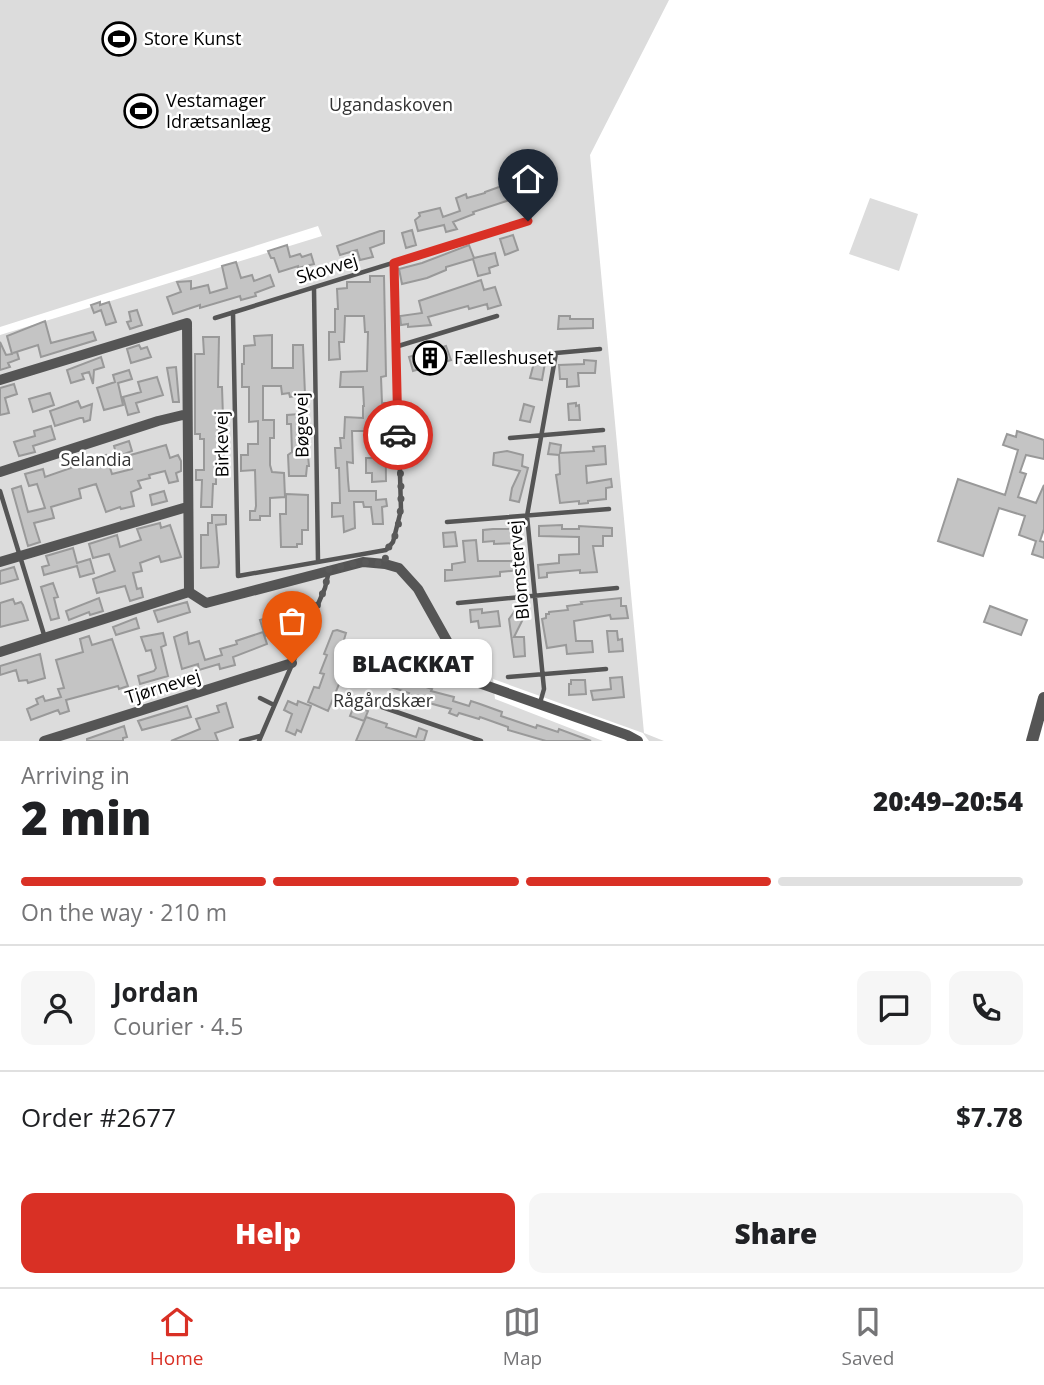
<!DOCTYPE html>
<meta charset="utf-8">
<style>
body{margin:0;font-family:"Open Sans",sans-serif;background:#f6f6f6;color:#202124;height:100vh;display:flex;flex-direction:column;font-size:26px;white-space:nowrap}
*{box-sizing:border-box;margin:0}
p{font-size:23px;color:#757577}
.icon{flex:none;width:38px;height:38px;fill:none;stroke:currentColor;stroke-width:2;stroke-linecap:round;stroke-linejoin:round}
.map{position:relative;height:741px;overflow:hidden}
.details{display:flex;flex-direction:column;background:#fff;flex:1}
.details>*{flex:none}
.pin{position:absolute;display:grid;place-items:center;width:60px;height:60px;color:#fff;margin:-72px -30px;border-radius:50% 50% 50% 0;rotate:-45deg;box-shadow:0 0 7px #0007}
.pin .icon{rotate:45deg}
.courier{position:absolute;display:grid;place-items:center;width:70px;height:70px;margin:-35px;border:5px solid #d93025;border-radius:50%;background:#fff;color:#222;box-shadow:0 2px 9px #0007}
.bubble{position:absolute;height:49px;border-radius:14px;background:#fff;box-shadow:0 2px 5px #0004;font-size:23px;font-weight:800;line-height:49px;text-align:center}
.summary em{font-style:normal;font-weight:800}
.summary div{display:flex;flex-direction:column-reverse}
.summary{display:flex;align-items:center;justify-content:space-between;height:119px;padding:0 21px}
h1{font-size:46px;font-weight:800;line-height:52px}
.bar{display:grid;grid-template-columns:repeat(4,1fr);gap:10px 7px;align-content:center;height:84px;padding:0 21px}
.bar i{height:9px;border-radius:5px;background:#e0e0e0}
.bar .selected{background:#d93025}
.bar p{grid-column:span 4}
.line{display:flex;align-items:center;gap:18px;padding:0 21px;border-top:2px solid #e0e0e0}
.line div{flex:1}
.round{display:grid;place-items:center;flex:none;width:74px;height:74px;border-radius:14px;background:#f6f6f6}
.cta{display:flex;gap:14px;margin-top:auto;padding:14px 21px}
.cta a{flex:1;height:80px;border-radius:14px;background:#d93025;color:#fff;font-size:28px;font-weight:800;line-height:80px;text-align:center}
.cta a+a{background:#f6f6f6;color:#202124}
.menu{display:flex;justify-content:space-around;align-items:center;height:98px;border-top:2px solid #e0e0e0;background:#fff;font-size:19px;color:#757577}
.menu a{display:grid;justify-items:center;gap:4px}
.menu .selected{color:#d93025}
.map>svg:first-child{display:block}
.green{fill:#dcdcdc}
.building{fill:#c4c4c4;stroke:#999;stroke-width:2}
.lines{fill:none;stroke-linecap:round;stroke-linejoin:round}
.service{stroke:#555;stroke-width:4.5}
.minor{stroke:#555;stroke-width:10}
.tertiary{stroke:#555;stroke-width:12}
.done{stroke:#595959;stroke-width:7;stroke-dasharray:0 12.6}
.route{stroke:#d93025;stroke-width:9}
.labels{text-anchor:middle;stroke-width:5;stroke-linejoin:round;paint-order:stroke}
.poi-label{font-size:18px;fill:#000;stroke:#fff;text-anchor:start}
.park-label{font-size:18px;fill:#333;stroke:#fff}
.street-label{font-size:18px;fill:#000;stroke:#fff}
</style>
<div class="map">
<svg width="1044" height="741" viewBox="0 0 1044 741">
<rect width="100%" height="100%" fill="#fff"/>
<path class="green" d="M0,0h669l-79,155 54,578 20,8h-15l-6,-8 -150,-54 2,20 108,42h-603v-406l322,-99 -4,-10 -318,101z
M870,198l48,16 -19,57 -50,-17z"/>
<path class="building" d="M519,180l2,7 10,-3 6,13 -12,4 -3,-5 -49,16 1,2 -21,8 4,7 -11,3 -2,-7 -26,6 -3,-11 5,-4 -1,-3 21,-5 3,9 17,-6 -4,-13 10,-4 1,4 18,-5v-1z
M412,230l4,15 -10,3 -4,-15z
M380,231h4v12l-14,5 3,9 -13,3 -3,-10 -17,5 -3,-9z
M513,235l5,15 -13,5 -5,-16z
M287,245l3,12 10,-3 2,3 9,-3 3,10 -16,4v-2l-19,6 -5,-14h-3l-3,-7z
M469,245l5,13 21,-5 3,12 -9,3 1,5 -12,3 -5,-17 -27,8v3l-19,8 -25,6 -3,-15 23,-6z
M236,262l5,16 11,-3 2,6 16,-6 4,11 -19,7 1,3 -15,4 -1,-4 -40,12v-3l-27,9 -6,-17 14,-5 -4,-10 14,-1v8l17,-4 2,8 17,-5 -5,-22z
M370,276h14l2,100 -5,1 1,26h3l1,78 -14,1v-9h-6v-15h6l-2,-27h-18l1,32 -6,-1 1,18 1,11h27v9l10,-1 1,7 -5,1 1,17h-10l-2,-17h-7l-1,-5h-9l1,26 -11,4 -1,-16 -11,1v-14h8l-1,-35h-3l-1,-20h6l-1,-10h4l1,-21 18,1v-12h1l-1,-19h-23l1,-15 26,-1 1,-39h-3l-1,-16h-19l-1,26h-5l1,17 -11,1v-28h6v-23h3l-1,-20 10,-1v-6h23z
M481,280l3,10 11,-3 6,18 -13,4 -1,-5 -18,5 -1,-3 -40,11 3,8 -23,2v-3l-7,1 -1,-9 22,-3 -3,-12z
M100,302v3l9,-3 7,20 -10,3 -5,-15 -7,3 -3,-8z
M137,310l5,15 -12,4 -3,-7 4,-1 -2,-9z
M559,316h11v3h23v9l-35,1z
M45,321l6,22 42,-11 3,8 -55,17 -3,-12 -25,8 4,-1 2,7 -11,4 2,4 -10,3v-28l6,13 6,-1 -5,-18z
M272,335v33h21v-23h10l2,50 -15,2 -1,-4 -7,1 -1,-8h-18v34h11v18h-4v27l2,7 12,1 1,24 -15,1v18h-10v4h-10v-9h5l1,-5 -1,-36 -14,1v-16h7v-11h10v-23l-9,1v-35h-7v-23h2v-18l11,-1 -1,-9z
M203,337h16l-1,50h4l1,30h-5v35h6v15h-4l1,8 -5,1v8h-3l-1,23h-11l1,-27h-6v-10h8v-31h-4v-5h-5v-80h9z
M139,345l2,4 6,-2 4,10 -20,6 -4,-14z
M446,346l5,14 -38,11 -4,-14z
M101,357l3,10 -10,3 -1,14 -4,-12 -7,2 2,5 -13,4 -4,-13z
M535,359l8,1 2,3 -3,17 -12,-2z
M584,360l12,1 -1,12h-17l1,13 -12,1v-8h-7l-1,-14 25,-1z
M176,367l3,35h-6l-6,-34z
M129,370l3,9 -14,4 5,22 -19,5 -7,-22 18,-6 -2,-7z
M157,377l6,18 -27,8 3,9 -11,3 -5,-18 18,-5 -3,-10z
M14,384l3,10 -12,4 4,15 -9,2v-27z
M50,393l4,12 -21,7 -4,-13z
M78,401l3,7 11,-4 -2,16 -6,2 -1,-4h-3l-25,8 -5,-15z
M576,403v3l3,-1 1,15h-11l-1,-16z
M524,404l10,3 -4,15 -10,-2z
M299,414l1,22h6l3,30h-2l-1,10h-17l-1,-21 4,-3 -1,-28h-4v-9z
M51,426l4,13 -22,7 2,6 -16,4 -5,-14 21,-6 -1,-5z
M1017,431l27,9v19l-18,-4 -6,17 6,2 -8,23 18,6 8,-18v44l-4,12 4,1v16l-12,-4 4,-13 -17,-6 6,-19 -26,-8 -16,48 -45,-15 20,-62 47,16 13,-45 -15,-5 4,-11 9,3z
M129,441l3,10 -15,6 -3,-11z
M550,443l11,2 -1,8 34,-2 -1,-4 12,-1 1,18 -20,2 1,17 24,-4 1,8 -6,1v11l-18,2v2l-9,1v-3l-19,2 -4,-28 4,-1 -1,-19 -11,-1z
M166,445l4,13 8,-3 3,6v10l-5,2 2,8 -9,2 -4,-12 -16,4 1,3 -12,3 3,7 -10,4 3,14 -13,3 -1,-2 -14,5 -10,-28 -17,5 2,9 -30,9 3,11 -20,5 6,19 -12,4 -16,-57 9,-3 7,26 17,-4 -8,-24 -8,2 -4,-12 18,-5 2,8 26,-9 -2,-5 15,-6 1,4 21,-6 6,19 20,-5 -5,-13z
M507,451l16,4 -1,11 6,2 -9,34 -9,-2 2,-12 8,-17 -27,-6 1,-12z
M164,491l3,10 -15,4 -2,-10z
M286,494l22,1v35h-6v14h-5v3h-16l-1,-33h6z
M212,515h14v9l-10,1 3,38 -1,4 -17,1v-33h7v-12h4z
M160,523l1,5 9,-3 11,32 -20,5 -2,-6 -19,7 2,8 -9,2 4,16 4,-1 2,9 -13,4 -5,-15 -28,7 -4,-14 22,-8 -6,-17 -16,4 -4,-14 28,-9 3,12 21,-7 -4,-11z
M562,525v4h17v-3l33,2v8h-9v10h-10l4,26 -17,1v-3l-33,3v4l-8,1 -1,-13 21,-2v-8l20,-1v-17l-40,-1v-10z
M493,529h25v14l-24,1v-3l-11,1v-12z
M455,532l2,14 -13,1 -1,-14z
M476,540l2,21h43l1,9 -22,2v4l-55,5v-11h7v-6l13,-2 -2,-21z
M73,548l4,15 13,-4 4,14 -14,4 -3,-11 -33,9 -2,-8 7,-2 -3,-9z
M14,567l4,12 -18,5v-13z
M53,583l5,14 -4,1 5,20 -8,2 -10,-33z
M99,598l4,13 -13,4 -1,-3 -20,8 -3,-9z
M621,598v8h5l2,12 -17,1 -1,-4 -36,6 2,20h16l1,11 -26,2 -1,-9 -19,3 -5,-29 4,-1v-4h3v-2l19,-2 -1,-4 15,-2 -1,-2z
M13,599l2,5 6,-2 2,3 5,15 -28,7v-24z
M187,602l3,10 -32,10 -4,-11z
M990,606l37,14 -6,15 -37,-13z
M482,609v4l16,-2 2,15 -21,2 -1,-7 -7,1 -1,-12z
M514,612l10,5 -10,20h10l1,19 -11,1 -5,-38z
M285,613l5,16 -25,7 -5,-16z
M136,618l3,10 -23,7 -3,-8z
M337,630l9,3 -5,17 3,2 -8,17 8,3 -16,39 -20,-9 6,-15 5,1 5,-14 -4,-1 7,-18 -3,-1 9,-23z
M607,631h10l1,9 4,-1 1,12 -14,1z
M187,632l2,12 10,-3 6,19 17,-5 -2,-6 14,-4 3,-1 -1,-3 27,-9 4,12 -34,13 2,8 -15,4 -1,-5 -20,6 -1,-6 -16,5 -8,-32z
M163,633l3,12 -5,2 7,29 -28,8 -2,-8 16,-5 2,-3 -5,-18 -5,1 -5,-14z
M89,636l3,9 20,-6 16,47 -9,3 -1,-3 -52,14 3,11 -9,3 -2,-4 -27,10 -4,-11 11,-5 -2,-5 7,-3 2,5 16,-4 -3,-8 6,-1 -8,-28 27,-8 -3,-13z
M40,654l5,24 -17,5 -1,-3 -8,1 -3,-11 -16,5v-9z
M370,669l23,8 1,-4 9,3 -1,3 30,10 -1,2 23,6 -1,4 16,5 2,-5 9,3 22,8 -1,4 35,12 1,-3 21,7 1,-3 32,12h-45l-38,-11v-3l-28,-10 -1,2 -20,-6 -2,3 -8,-3 2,-4 -44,-12 2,-4 -33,-11v3l-9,-3z
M622,677l2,20 -31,3 -2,-9 20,-2 -1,-11z
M571,680h14l1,14 -17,1v-11h2z
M288,701l9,4 1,-4 13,5 -10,26 -4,-2 -2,5 -9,-4 6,-17 -8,-4z
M226,703l7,24 -18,6 3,8h-47l29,-12 -4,-10 23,-7 -2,-6z
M187,706l4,11 -49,13 -4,-9z
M354,706l14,5 -4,10 -14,-5z
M366,717l21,7 -1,3 30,10 3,-9 8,3 -3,10h-68z
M124,726l3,11 -4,1v3h-36v-2z"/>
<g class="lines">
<path class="service" d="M314,288l4,273
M233,312l5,264 148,-26
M215,318l313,-97
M395,347l102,-31
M510,438l93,-8
M0,491l45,147
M447,522l162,-13
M387,549l6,-7 8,-32 -7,-247
M458,603l159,-15
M508,677l98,-8
M260,698l14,7
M540,703l4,-14 -17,-173 29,-163 44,-4
M382,707l99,34
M241,741l19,-5
M259,741l66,-153 4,-17"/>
<path class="minor" d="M0,380l187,-57 2,269 17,11 157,-41 22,2 14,4 19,21 42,75 19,19 148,52 11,6
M0,472l158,-51 29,-7
M0,562l187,-55
M0,652l189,-60
M44,741l248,-78"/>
<path class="tertiary" d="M1032,741l12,-43"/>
</g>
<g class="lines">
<path class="done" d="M292,663l33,-75 4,-19 34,-7 22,2 1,-14c23,-22 13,-84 12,-115"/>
<path class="route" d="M398,435l-4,-172 134,-42"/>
</g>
<defs>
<symbol id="stadium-ring" viewBox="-11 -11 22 22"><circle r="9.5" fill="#fff" stroke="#000" stroke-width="1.5"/><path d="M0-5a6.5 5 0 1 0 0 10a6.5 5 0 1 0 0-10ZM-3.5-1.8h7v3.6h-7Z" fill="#000"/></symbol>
<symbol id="building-ring" viewBox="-11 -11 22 22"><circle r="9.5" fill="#fff" stroke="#000" stroke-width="1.5"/><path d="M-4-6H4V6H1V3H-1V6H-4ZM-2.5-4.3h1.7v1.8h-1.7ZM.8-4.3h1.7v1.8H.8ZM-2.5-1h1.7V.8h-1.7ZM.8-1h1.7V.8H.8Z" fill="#000"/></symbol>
</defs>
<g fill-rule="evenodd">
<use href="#stadium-ring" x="100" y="20" width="38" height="38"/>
<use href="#stadium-ring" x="122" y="92" width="38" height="38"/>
<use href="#building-ring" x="411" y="339" width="38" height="38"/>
</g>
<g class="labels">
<g class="poi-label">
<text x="144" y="45">Store Kunst</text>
<text x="166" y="107">Vestamager<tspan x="166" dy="21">Idrætsanlæg</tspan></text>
<text x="454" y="364">Fælleshuset</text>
</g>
<g class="park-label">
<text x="391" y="111">Ugandaskoven</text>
<text x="96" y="466">Selandia</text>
<text x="383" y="707">Rågårdskær</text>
</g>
<g class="street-label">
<text transform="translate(327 269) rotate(-17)" y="6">Skovvej</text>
<text transform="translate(302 425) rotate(-91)" y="6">Bøgevej</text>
<text transform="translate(222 444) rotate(-91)" y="6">Birkevej</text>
<text transform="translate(519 570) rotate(-95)" y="6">Blomstervej</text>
<text transform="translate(163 687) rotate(-17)" y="6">Tjørnevej</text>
</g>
</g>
</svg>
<div class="pin" style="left:292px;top:663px;background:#ea580c"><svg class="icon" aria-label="bag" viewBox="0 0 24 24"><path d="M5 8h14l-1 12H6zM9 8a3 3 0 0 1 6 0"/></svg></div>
<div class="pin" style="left:528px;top:221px;background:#1f2937"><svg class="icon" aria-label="home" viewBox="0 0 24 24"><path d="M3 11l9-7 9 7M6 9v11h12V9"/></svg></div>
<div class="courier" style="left:398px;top:435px"><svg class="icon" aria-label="car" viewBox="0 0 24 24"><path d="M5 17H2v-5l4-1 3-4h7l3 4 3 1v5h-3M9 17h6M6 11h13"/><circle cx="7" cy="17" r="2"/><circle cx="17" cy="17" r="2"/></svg></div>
<div class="bubble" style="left:334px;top:639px;width:158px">BLACKKAT</div>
</div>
<section class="details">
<div class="summary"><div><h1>2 min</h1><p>Arriving in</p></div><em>20:49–20:54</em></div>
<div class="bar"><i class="selected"></i><i class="selected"></i><i class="selected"></i><i></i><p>On the way · 210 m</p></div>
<div class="line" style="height:126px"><a class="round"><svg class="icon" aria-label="person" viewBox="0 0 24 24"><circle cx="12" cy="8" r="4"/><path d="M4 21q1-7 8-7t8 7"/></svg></a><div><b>Jordan</b><p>Courier · 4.5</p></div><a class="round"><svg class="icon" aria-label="chat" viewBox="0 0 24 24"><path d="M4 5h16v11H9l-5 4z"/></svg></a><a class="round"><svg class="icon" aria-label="phone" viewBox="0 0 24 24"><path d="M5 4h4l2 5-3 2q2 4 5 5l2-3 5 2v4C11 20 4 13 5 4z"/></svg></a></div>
<div class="line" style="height:91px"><div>Order #2677</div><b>$7.78</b></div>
<div class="cta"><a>Help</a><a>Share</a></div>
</section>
<nav class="menu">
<a class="selected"><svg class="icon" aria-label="home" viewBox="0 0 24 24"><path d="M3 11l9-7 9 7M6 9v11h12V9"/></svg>Home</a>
<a><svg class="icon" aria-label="map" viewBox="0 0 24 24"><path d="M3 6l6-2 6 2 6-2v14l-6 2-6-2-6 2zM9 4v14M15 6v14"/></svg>Map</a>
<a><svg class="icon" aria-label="saved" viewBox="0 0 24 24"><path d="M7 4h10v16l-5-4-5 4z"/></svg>Saved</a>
</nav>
